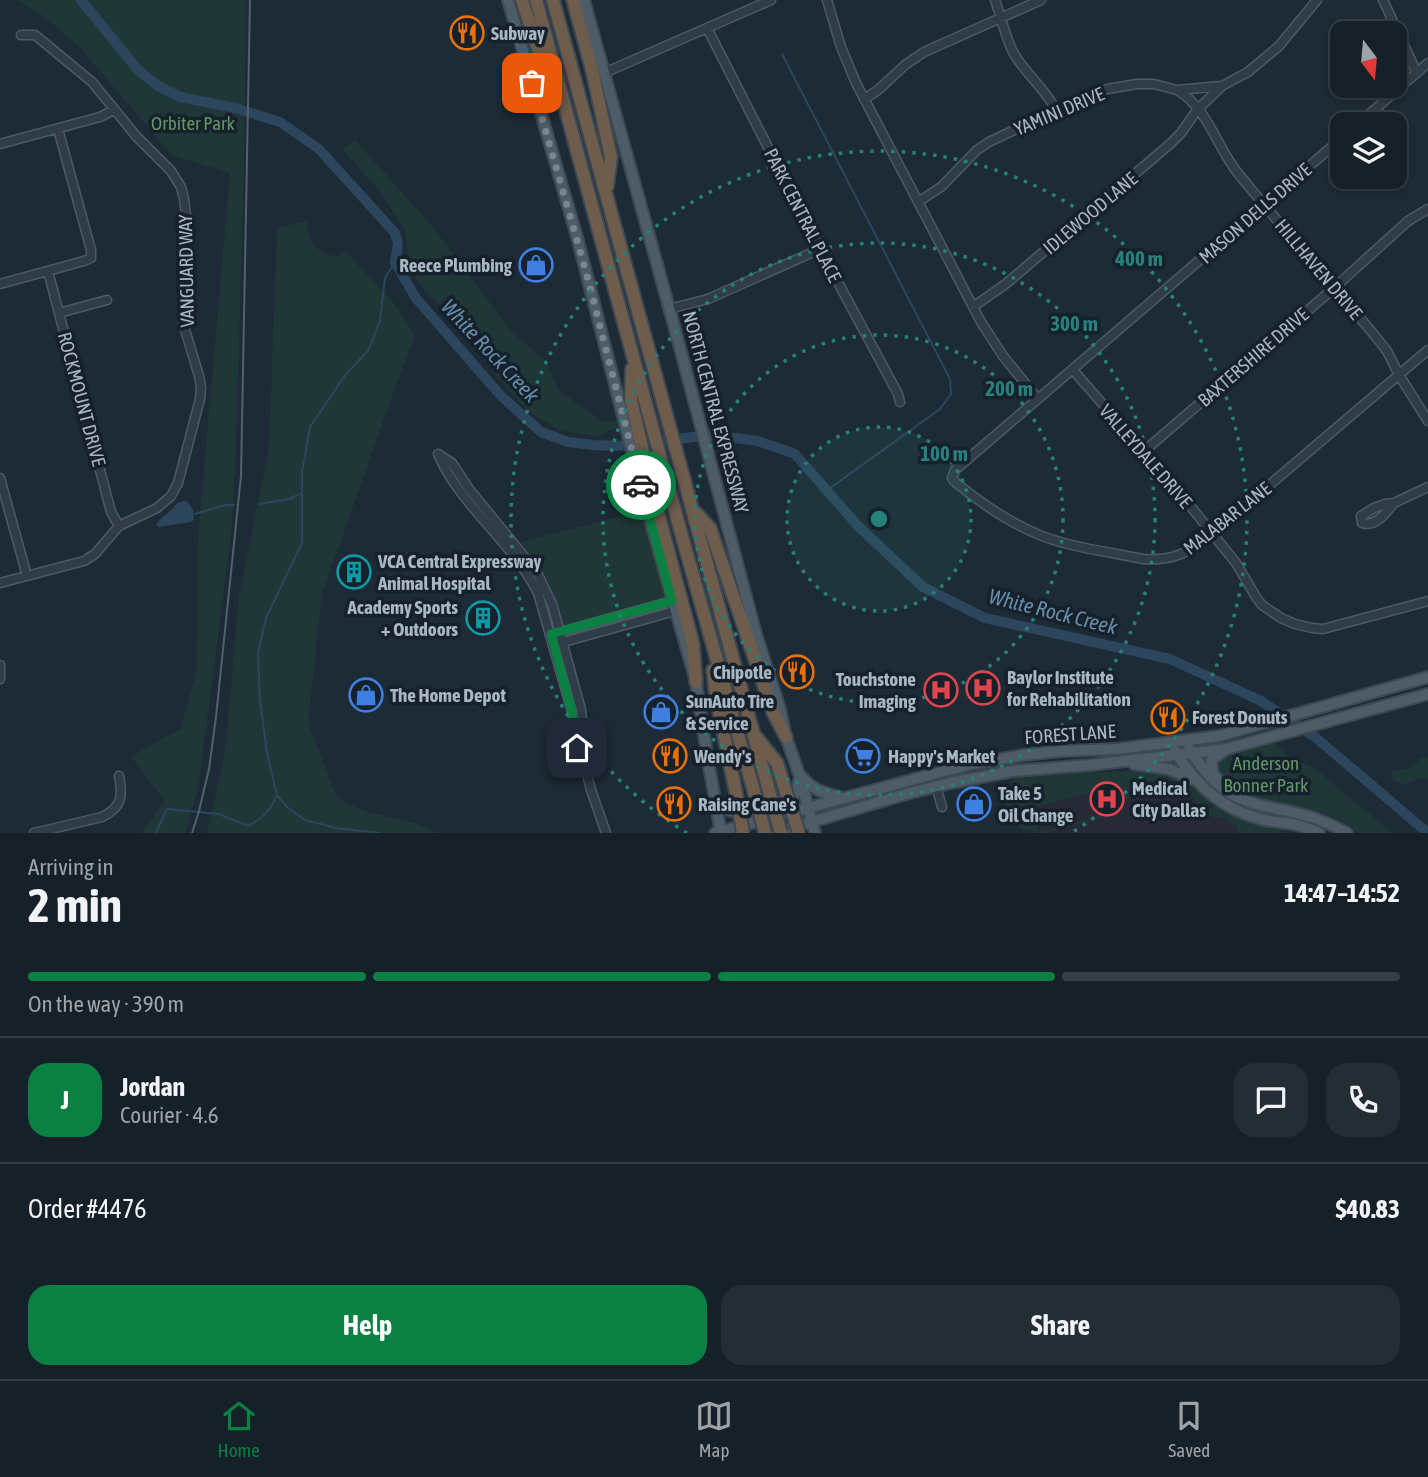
<!DOCTYPE html>
<meta charset="utf-8">
<style>
body{margin:0;font-family:"Asap Condensed",sans-serif;background:#232d34;color:#f1f3f6;height:100vh;display:flex;flex-direction:column;font-size:26px;white-space:nowrap}
*{box-sizing:border-box;margin:0}
p{font-size:23px;color:#9ea3a8}
.icon{flex:none;width:38px;height:38px;fill:none;stroke:currentColor;stroke-width:2;stroke-linecap:round;stroke-linejoin:round}
.map{position:relative;height:833px;overflow:hidden}
.drawer{display:flex;flex-direction:column;background:#162028;flex:1}
.drawer>*{flex:none}
.needle{width:46px;rotate:164deg}
.fabs{position:absolute;left:1330px;top:21px;display:grid;gap:14px}
.fabs a{display:grid;place-items:center;width:77px;height:77px;border-radius:14px;background:#162028;box-shadow:0 4px 10px #0003,0 0 0 2px #353e45;font-size:35px}
.pin{position:absolute;display:grid;place-items:center;width:60px;height:60px;color:#fff;margin:-30px;border-radius:14px;box-shadow:0 4px 10px #0006}
.courier{position:absolute;display:grid;place-items:center;width:70px;height:70px;margin:-35px;border:5px solid #0b8043;border-radius:50%;background:#fff;color:#222;box-shadow:0 2px 9px #0007}
.summary em{font-style:normal;font-weight:700}
.summary div{display:flex;flex-direction:column-reverse}
.summary{display:flex;align-items:center;justify-content:space-between;height:119px;padding:0 28px}
h1{font-size:46px;font-weight:700;line-height:52px}
.bar{display:grid;grid-template-columns:repeat(4,1fr);gap:10px 7px;align-content:center;height:84px;padding:0 28px}
.bar i{height:9px;border-radius:5px;background:#353e45}
.bar .on{background:#0b8043}
.bar p{grid-column:span 4}
.line{display:flex;align-items:center;gap:18px;padding:0 28px;border-top:2px solid #353e45}
.line div{flex:1}
.round{display:grid;place-items:center;flex:none;width:74px;height:74px;border-radius:21px;background:#232d34}
.cta{display:flex;gap:14px;margin-top:auto;padding:14px 28px}
.cta a{flex:1;height:80px;border-radius:21px;background:#0b8043;color:#fff;font-size:28px;font-weight:700;line-height:80px;text-align:center}
.cta a+a{background:#232d34;color:#f1f3f6}
.menu{display:flex;justify-content:space-around;align-items:center;height:98px;border-top:2px solid #353e45;background:#162028;font-size:19px;color:#9ea3a8}
.menu a{display:grid;justify-items:center;gap:4px}
.menu .on{color:#0b8043}
.map>svg:first-child{display:block}
.medical{fill:#282937}
.green{fill:#1f3737}
.water{fill:#2c475d}
.lines{fill:none;stroke-linecap:round;stroke-linejoin:round}
.stream{stroke:#2c475d;stroke-width:2}
.river{stroke:#2c475d;stroke-width:10}
.minor-casing{stroke:#4d5a65;stroke-width:11}
.major-casing{stroke:#3c4853;stroke-width:14}
.highway-casing{stroke:#3b4751;stroke-width:16}
.minor{stroke:#303c47;stroke-width:8}
.major{stroke:#4e5c67;stroke-width:10}
.highway{stroke:#6e5c4c;stroke-width:12}
.tram{stroke:#52616e;stroke-width:2}
.highway-bridge-casing{stroke:#3b4751;stroke-width:16;stroke-linecap:butt}
.highway-bridge{stroke:#6e5c4c;stroke-width:12}
.done{stroke:#788693;stroke-width:7;stroke-dasharray:0 12.6}
.route{stroke:#0b8043;stroke-width:9}
.ring{fill:none;stroke:#26807b;stroke-width:3.5;stroke-dasharray:3.5 7}
.labels{text-anchor:middle;stroke-width:7;stroke-linejoin:round;paint-order:stroke}
.poi-label{font-size:19px;font-weight:bold;fill:#a9b7c5;stroke:#16212b;text-anchor:start}
.street-label{font-size:19px;fill:#a9b7c5;stroke:#16212b}
.park-label{font-size:19px;fill:#609665;stroke:#16212b}
.water-label{font-size:21px;font-style:italic;fill:#678dab;stroke:#16212b}
.centre{fill:#26807b;stroke:#16212b;stroke-width:3.5}
.ring-label{font-size:21px;text-anchor:middle;font-weight:bold;fill:#26807b;stroke:#16212b;stroke-width:7;stroke-linejoin:round;paint-order:stroke}
</style>
<div class="map">
<svg width="1428" height="833" viewBox="0 0 1428 833">
<rect width="100%" height="100%" fill="#1d2b36"/>
<path class="medical" d="M1143,769l36,9 42,31 37,16 45,8h-278l-20,-28 1,-8 8,-20 49,-5 29,1z"/>
<path class="green" d="M18,0h228l-2,171 -8,278 -5,87 -33,254 -13,43h-44l24,-32 -34,-44 50,-29 16,-59 1,-131 32,-365 -58,-18 -91,-106 -36,-32z
M355,140l77,86 80,106 34,29 12,29 45,31h13l2,6 -21,9 -36,-5 -31,-18 -24,-25 -24,-32 -40,-49 -21,-20 -11,-21 -5,-35 -23,-37 -40,-45z
M306,221c5,24 8,30 32,36l8,-5 48,51 21,32 -24,64 -69,195 -14,128 28,74c30,23 70,19 102,37h-231l18,-80 14,-158 30,-148 8,-219z
M642,511l25,88 -104,28 -16,-48 -14,-21 -12,-16z
M1275,742l12,13 27,13 78,65h-34l-20,-13 -16,-7 -26,-6 -21,-2 -29,-10 -9,-4 -20,-15 -2,-15 7,-7z
M1421,757l7,1v23l-3,-3 -7,1 -14,6 -11,-5 -2,-9c15,-1 21,-1 30,-14z
M1143,770c6,1 11,1 17,1 21,2 37,18 53,32l-14,4c-4,-9 -15,-21 -25,-21l-54,15 -5,6 -1,-2 -5,2 1,5 -2,5 -3,-10 -4,1 -2,-8 10,-3 -3,-10 -73,21 6,24 64,-17 2,1 1,4 -1,1 -2,-4 -58,16h-8l-5,-4c-3,1 -8,2 -11,0 -4,-3 -15,-20 -16,-25 -1,-8 6,-20 9,-27 43,-5 86,-4 129,-7z
M1217,806l33,17 32,6 2,4h-46l-2,-8h-4l-7,-8 -10,1 -2,-3 -11,3 -2,-8z"/>
<path class="water" d="M184,501l4,1 5,8 1,10 -3,2 -32,5 -3,-2c5,-9 16,-13 21,-22z"/>
<g class="lines">
<path class="stream" d="M782,54l168,325 1,15 -11,15 -114,82
M259,504l30,-5 13,-6
M195,514l30,-9h9
M156,833l11,-24 52,5 29,12c14,-7 22,-15 28,-29
M380,833l-44,-5 -31,-8 -18,-13 -10,-12 -10,-42 -7,-53 -2,-47 8,-35 36,-75v-71l8,-45 36,-53 22,-23 12,-30 5,-43 10,-16"/>
<path class="river" d="M81,0l57,70 20,16 22,11 55,11 45,14 39,27 76,84 3,11 -3,18 20,35 86,99 40,36 27,10 25,3 23,1 95,-11 47,6 37,13 63,72 65,61 62,31 185,41 91,42 54,36 113,96"/>
<defs>
<path id="minor" d="M827,0l14,47 15,36 125,239 22,34 35,43
M995,0c6,17 10,36 18,52 12,22 32,36 43,58
M1383,0l34,73
M707,28l113,221 78,145 2,8
M604,73l167,-73
M1177,90c30,17 40,57 60,82 49,61 102,118 150,179l12,24 29,46
M864,99l13,-8 28,-26 19,-13 117,-52
M1358,124l70,-61
M1342,138l-387,332 -3,8 3,4c27,22 54,41 87,54 32,12 68,16 101,23 31,2 45,-6 69,-25l216,-184
M0,144l100,-27 14,-7
M918,202l23,-15 36,-37 12,-8 67,-32 51,-21 30,-5h17l23,6 45,-4
M48,271l63,241 8,14
M0,284l84,-23 7,-3v-8l-33,-121
M973,307l34,-24 163,-139 11,-11 16,-23 25,-24 26,-14 31,-26 38,-46
M669,309l39,-10 112,-50
M59,313l48,-13
M1073,370l106,122 57,71 20,34 6,8 19,13 14,6 17,4 11,1 105,-28
M1143,452l191,-164 74,-67 20,-12
M438,454c23,53 74,87 100,139l34,119 5,36 6,11 8,31 15,43
M438,454l14,9 17,26 67,82 16,33 29,106 4,37 -2,12
M0,478l27,98
M1394,503c-8,10 -18,24 -32,20l-1,-7 13,-8 11,-4 9,-1 34,-16
M0,583l84,-22 11,-7 24,-28 38,-18 14,-12 7,-13 22,-84 1,-11 -2,-12 -16,-53 3,-108 -2,-16 -3,-12 -10,-16 -35,-35 -44,-54 -57,-47h-14
M557,633l115,-32
M560,643l115,-32
M0,665v14
M936,786l6,21
M34,833l68,-16c20,-10 21,-20 17,-41"/>
<path id="major" d="M508,0l69,237 68,265 51,180 12,79 13,72
M584,0l89,322 83,312 24,75 6,28 13,37 16,59
M1189,749c8,11 16,24 27,34 25,22 50,23 80,30 18,4 35,11 51,20
M1175,751c22,35 44,56 85,68 11,3 22,3 33,5 9,2 18,6 26,9
M1134,764l35,5 23,10
M803,778c10,13 25,16 40,20
M1217,778l-4,-4 -2,-13 4,-4 10,-7
M716,801l15,10h13l47,-13 6,-7 2,-11
M715,833l256,-69 53,-9 37,-4 57,-2 101,-13 209,-59
M774,833l132,-39 44,-11 63,-12 78,-6 135,-16 202,-55"/>
<path id="highway" d="M522,0l31,95
M536,0l147,540 74,262
M553,0l218,798
M573,0l19,70 19,87 -4,30
M632,369l-1,31 21,90 41,154 3,38
M695,512l15,16 63,184 13,25
M713,670l3,26 21,102
M757,738l20,25 8,26"/>
</defs>
<use href="#minor" class="minor-casing"/>
<use href="#major" class="major-casing"/>
<use href="#highway" class="highway-casing"/>
<use href="#minor" class="minor"/>
<use href="#major" class="major"/>
<use href="#highway" class="highway"/>
<path class="tram" d="M192,833l7,-22 10,-42 7,-52 25,-241 9,-476"/>
<defs>
<path id="highway-bridge" d="M785,789l14,44
M737,798l6,35
M771,798l10,35
M757,802l8,31"/>
</defs>
<use href="#highway-bridge" class="highway-bridge-casing"/>
<use href="#highway-bridge" class="highway-bridge"/>
</g>
<g class="lines">
<path class="done" d="M532,83l54,189 55,213"/>
<path class="route" d="M577,748l-5,-36 -21,-78 121,-33 -31,-116"/>
</g>
<circle cx="879" cy="519" r="92" fill="#26807b" fill-opacity=".12"/>
<g class="ring">
<circle cx="879" cy="519" r="92"/>
<circle cx="879" cy="519" r="184"/>
<circle cx="879" cy="519" r="276"/>
<path d="M687 833A368 368 0 1 1 1071 833"/>
</g>
<defs>
<symbol id="restaurant-ring" viewBox="-11 -11 22 22"><circle r="9.5" fill="#16212b" stroke="#e8710a" stroke-width="1.5"/><path d="M-5-6h1v4h1v-4h1v4h1v-4h1v5L-1.5 .5V6h-2V.5L-5-1ZM5-6V6H3V1.5H1.5Q1.5-4 5-6Z" fill="#e8710a"/></symbol>
<symbol id="shop-ring" viewBox="-11 -11 22 22"><circle r="9.5" fill="#16212b" stroke="#3f7fe0" stroke-width="1.5"/><path d="M-5-2.5h2.3a2.7 3.5 0 0 1 5.4 0H5L5.5 6h-11ZM-1.5-2.5h3a1.5 2.3 0 0 0-3 0Z" fill="#3f7fe0"/></symbol>
<symbol id="building-ring" viewBox="-11 -11 22 22"><circle r="9.5" fill="#16212b" stroke="#0f9aa8" stroke-width="1.5"/><path d="M-4-6H4V6H1V3H-1V6H-4ZM-2.5-4.3h1.7v1.8h-1.7ZM.8-4.3h1.7v1.8H.8ZM-2.5-1h1.7V.8h-1.7ZM.8-1h1.7V.8H.8Z" fill="#0f9aa8"/></symbol>
<symbol id="hospital-ring" viewBox="-11 -11 22 22"><circle r="9.5" fill="#16212b" stroke="#e0444e" stroke-width="1.5"/><path d="M-5-5h3v3.5h4V-5h3V5h-3V1.5h-4V5h-3Z" fill="#e0444e"/></symbol>
<symbol id="supermarket-ring" viewBox="-11 -11 22 22"><circle r="9.5" fill="#16212b" stroke="#3f7fe0" stroke-width="1.5"/><path d="M-6-5.5h2.5l.6 2H6L4.5 2H-2.5L-4.4-4H-6ZM-1.5 3.2a1.3 1.3 0 1 0 .1 0ZM3 3.2a1.3 1.3 0 1 0 .1 0Z" fill="#3f7fe0"/></symbol>
</defs>
<g fill-rule="evenodd">
<use href="#restaurant-ring" x="448" y="14" width="38" height="38"/>
<use href="#shop-ring" x="517" y="246" width="38" height="38"/>
<use href="#building-ring" x="335" y="553" width="38" height="38"/>
<use href="#building-ring" x="464" y="599" width="38" height="38"/>
<use href="#restaurant-ring" x="778" y="653" width="38" height="38"/>
<use href="#hospital-ring" x="964" y="669" width="38" height="38"/>
<use href="#hospital-ring" x="922" y="671" width="38" height="38"/>
<use href="#shop-ring" x="347" y="676" width="38" height="38"/>
<use href="#shop-ring" x="642" y="693" width="38" height="38"/>
<use href="#restaurant-ring" x="1149" y="698" width="38" height="38"/>
<use href="#restaurant-ring" x="651" y="737" width="38" height="38"/>
<use href="#supermarket-ring" x="844" y="737" width="38" height="38"/>
<use href="#hospital-ring" x="1088" y="780" width="38" height="38"/>
<use href="#restaurant-ring" x="655" y="785" width="38" height="38"/>
<use href="#shop-ring" x="955" y="785" width="38" height="38"/>
</g>
<g class="labels">
<g class="poi-label">
<text x="491" y="40">Subway</text>
<text x="512" y="272" text-anchor="end">Reece Plumbing</text>
<text x="378" y="568">VCA Central Expressway<tspan x="378" dy="22">Animal Hospital</tspan></text>
<text x="458" y="614" text-anchor="end">Academy Sports<tspan x="458" dy="22">+ Outdoors</tspan></text>
<text x="772" y="679" text-anchor="end">Chipotle</text>
<text x="1007" y="684">Baylor Institute<tspan x="1007" dy="22">for Rehabilitation</tspan></text>
<text x="916" y="686" text-anchor="end">Touchstone<tspan x="916" dy="22">Imaging</tspan></text>
<text x="390" y="702">The Home Depot</text>
<text x="686" y="708">SunAuto Tire<tspan x="686" dy="22">&amp; Service</tspan></text>
<text x="1192" y="724">Forest Donuts</text>
<text x="694" y="763">Wendy's</text>
<text x="888" y="763">Happy's Market</text>
<text x="1132" y="795">Medical<tspan x="1132" dy="22">City Dallas</tspan></text>
<text x="998" y="800">Take 5<tspan x="998" dy="22">Oil Change</tspan></text>
<text x="698" y="811">Raising Cane's</text>
</g>
<g class="street-label">
<text transform="translate(1059 111) rotate(-23)" y="7">YAMINI DRIVE</text>
<text transform="translate(1090 213) rotate(-40)" y="7">IDLEWOOD LANE</text>
<text transform="translate(1255 213) rotate(-41)" y="7">MASON DELLS DRIVE</text>
<text transform="translate(803 215) rotate(63)" y="7">PARK CENTRAL PLACE</text>
<text transform="translate(1319 269) rotate(50)" y="7">HILLHAVEN DRIVE</text>
<text transform="translate(186 271) rotate(-91)" y="7">VANGUARD WAY</text>
<text transform="translate(1253 357) rotate(-41)" y="7">BAXTERSHIRE DRIVE</text>
<text transform="translate(82 399) rotate(75)" y="7">ROCKMOUNT DRIVE</text>
<text transform="translate(716 412) rotate(75)" y="7">NORTH CENTRAL EXPRESSWAY</text>
<text transform="translate(1146 456) rotate(49)" y="7">VALLEYDALE DRIVE</text>
<text transform="translate(1227 518) rotate(-38)" y="7">MALABAR LANE</text>
<text transform="translate(1070 734) rotate(-4)" y="7">FOREST LANE</text>
</g>
<g class="park-label">
<text x="193" y="130">Orbiter Park</text>
<text x="1266" y="770">Anderson<tspan x="1266" dy="22">Bonner Park</tspan></text>
</g>
<g class="water-label">
<text transform="translate(490 351) rotate(47)" y="7">White Rock Creek</text>
<text transform="translate(1053 612) rotate(14)" y="7">White Rock Creek</text>
</g>
</g>
<circle cx="879" cy="519" r="10" class="centre"/>
<g class="ring-label">
<text x="1139" y="266">400 m</text>
<text x="1074" y="331">300 m</text>
<text x="1009" y="396">200 m</text>
<text x="944" y="461">100 m</text>
</g>
</svg>
<div class="fabs">
<a><svg class="needle" viewBox="-14 -14 28 28"><path d="M0-13l5 13h-10z" fill="#e53935"/><path d="M0 13l5-13h-10z" fill="#9ea3a8"/></svg></a>
<a><svg class="icon" aria-label="layers" viewBox="0 0 24 24"><path d="M12 4l9 5-9 5-9-5zM3 14l9 5 9-5"/></svg></a>
</div>
<div class="pin" style="left:532px;top:83px;background:#ea580c"><svg class="icon" aria-label="bag" viewBox="0 0 24 24"><path d="M5 8h14l-1 12H6zM9 8a3 3 0 0 1 6 0"/></svg></div>
<div class="pin" style="left:577px;top:748px;background:#1f2937"><svg class="icon" aria-label="home" viewBox="0 0 24 24"><path d="M3 11l9-7 9 7M6 9v11h12V9"/></svg></div>
<div class="courier" style="left:641px;top:485px"><svg class="icon" aria-label="car" viewBox="0 0 24 24"><path d="M5 17H2v-5l4-1 3-4h7l3 4 3 1v5h-3M9 17h6M6 11h13"/><circle cx="7" cy="17" r="2"/><circle cx="17" cy="17" r="2"/></svg></div>
</div>
<section class="drawer">
<div class="summary"><div><h1>2 min</h1><p>Arriving in</p></div><em>14:47–14:52</em></div>
<div class="bar"><i class="on"></i><i class="on"></i><i class="on"></i><i></i><p>On the way · 390 m</p></div>
<div class="line" style="height:126px"><b class="round" style="background:#0b8043;color:#fff">J</b><div><b>Jordan</b><p>Courier · 4.6</p></div><a class="round"><svg class="icon" aria-label="chat" viewBox="0 0 24 24"><path d="M4 5h16v11H9l-5 4z"/></svg></a><a class="round"><svg class="icon" aria-label="phone" viewBox="0 0 24 24"><path d="M5 4h4l2 5-3 2q2 4 5 5l2-3 5 2v4C11 20 4 13 5 4z"/></svg></a></div>
<div class="line" style="height:91px"><div>Order #4476</div><b>$40.83</b></div>
<div class="cta"><a>Help</a><a>Share</a></div>
</section>
<nav class="menu">
<a class="on"><svg class="icon" aria-label="home" viewBox="0 0 24 24"><path d="M3 11l9-7 9 7M6 9v11h12V9"/></svg>Home</a>
<a><svg class="icon" aria-label="map" viewBox="0 0 24 24"><path d="M3 6l6-2 6 2 6-2v14l-6 2-6-2-6 2zM9 4v14M15 6v14"/></svg>Map</a>
<a><svg class="icon" aria-label="saved" viewBox="0 0 24 24"><path d="M7 4h10v16l-5-4-5 4z"/></svg>Saved</a>
</nav>
